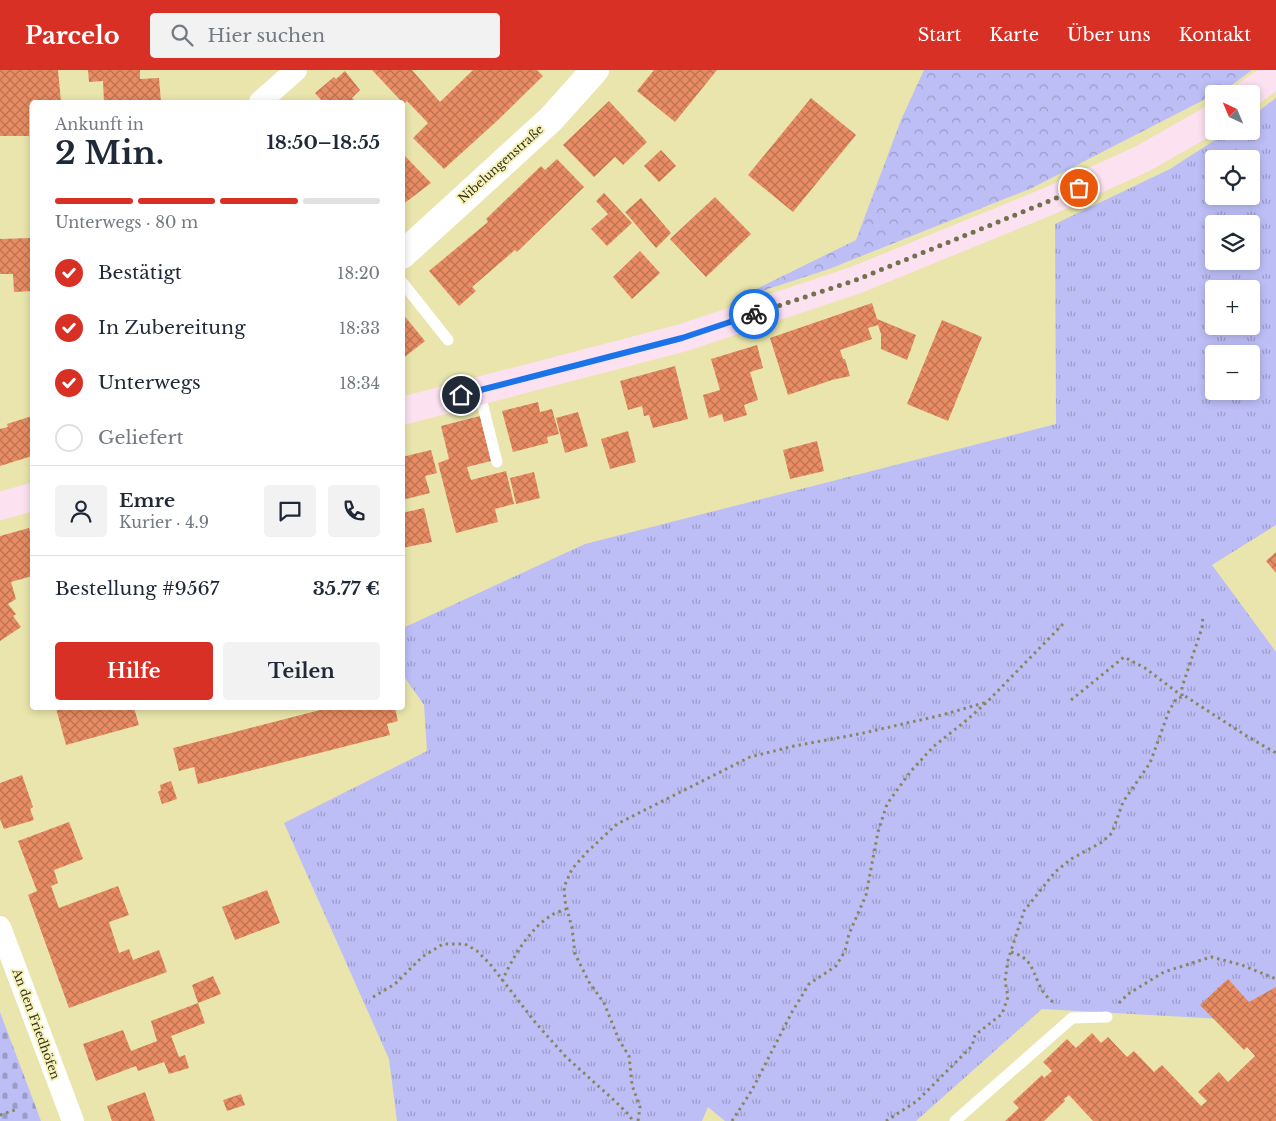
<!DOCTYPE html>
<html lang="de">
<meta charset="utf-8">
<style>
body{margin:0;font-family:"Libre Baskerville",serif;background:#f2f2f3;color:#1f2937;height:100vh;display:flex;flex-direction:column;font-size:19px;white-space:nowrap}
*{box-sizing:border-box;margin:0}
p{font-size:16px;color:#747a83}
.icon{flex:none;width:28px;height:28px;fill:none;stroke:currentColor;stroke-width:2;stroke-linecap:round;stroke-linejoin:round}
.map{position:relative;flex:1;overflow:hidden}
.drawer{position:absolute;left:30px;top:30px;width:375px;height:610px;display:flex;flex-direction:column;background:#fff;border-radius:5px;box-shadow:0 2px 8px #0003}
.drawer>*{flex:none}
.needle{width:32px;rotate:316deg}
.controls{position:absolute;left:1205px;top:15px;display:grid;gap:10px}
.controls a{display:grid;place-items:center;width:55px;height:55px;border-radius:5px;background:#fff;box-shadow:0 2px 8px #0003;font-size:25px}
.pin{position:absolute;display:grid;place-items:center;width:42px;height:42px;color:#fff;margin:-21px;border:2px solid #fff;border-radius:50%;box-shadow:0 1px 5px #0007}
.courier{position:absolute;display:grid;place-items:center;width:50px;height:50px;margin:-25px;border:4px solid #1a73e8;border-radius:50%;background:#fff;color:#222;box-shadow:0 1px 6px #0007}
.head em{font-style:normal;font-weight:800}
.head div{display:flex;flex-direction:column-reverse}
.head{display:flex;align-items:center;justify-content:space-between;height:85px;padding:0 25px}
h1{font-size:32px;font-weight:800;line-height:38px}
.bar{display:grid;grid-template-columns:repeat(4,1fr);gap:8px 5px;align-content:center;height:60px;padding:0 25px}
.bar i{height:6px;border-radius:4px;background:#e0e1e3}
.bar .current{background:#d93025}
.bar p{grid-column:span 4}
.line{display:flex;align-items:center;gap:12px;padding:0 25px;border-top:1px solid #e0e1e3}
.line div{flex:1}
.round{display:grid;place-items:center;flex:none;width:52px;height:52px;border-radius:5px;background:#f2f2f3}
ol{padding:0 25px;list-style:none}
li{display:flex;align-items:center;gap:15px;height:55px}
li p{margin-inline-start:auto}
li .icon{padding:5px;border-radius:50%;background:#d93025;color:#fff;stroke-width:4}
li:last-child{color:#747a83}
li i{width:28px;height:28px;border:2px solid #e0e1e3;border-radius:50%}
.button{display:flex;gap:10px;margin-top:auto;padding:10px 25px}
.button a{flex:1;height:58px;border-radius:5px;background:#d93025;color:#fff;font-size:20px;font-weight:800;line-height:58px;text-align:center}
.button a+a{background:#f2f2f3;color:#1f2937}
header{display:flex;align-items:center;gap:30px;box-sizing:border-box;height:70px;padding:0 25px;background:#d93025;color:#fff}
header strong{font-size:24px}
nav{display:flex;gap:28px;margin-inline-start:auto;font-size:18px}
.search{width:350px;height:45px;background:#f2f2f3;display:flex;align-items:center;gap:12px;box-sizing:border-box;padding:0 18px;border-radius:5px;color:#747a83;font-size:19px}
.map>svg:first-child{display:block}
.grass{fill:url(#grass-tufts);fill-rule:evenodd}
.forest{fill:url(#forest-crowns)}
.cemetery{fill:url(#cemetery-stones)}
.building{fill:url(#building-cross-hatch)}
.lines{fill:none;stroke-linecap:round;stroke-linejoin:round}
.path{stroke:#89865f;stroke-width:3;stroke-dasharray:2.5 4;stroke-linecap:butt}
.service{stroke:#fff;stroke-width:11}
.minor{stroke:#fff;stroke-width:22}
.tertiary{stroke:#fff;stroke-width:28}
.secondary{stroke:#fce1f1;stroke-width:28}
.done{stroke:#73704e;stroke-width:5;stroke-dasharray:0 9}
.route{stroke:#1a73e8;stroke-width:6}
.labels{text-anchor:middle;stroke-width:4;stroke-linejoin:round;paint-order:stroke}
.street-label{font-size:12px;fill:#33311b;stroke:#f6f2b9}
</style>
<header>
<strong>Parcelo</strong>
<div class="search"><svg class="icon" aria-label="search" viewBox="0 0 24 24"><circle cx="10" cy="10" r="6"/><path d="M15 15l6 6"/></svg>Hier suchen</div>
<nav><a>Start</a><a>Karte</a><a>Über uns</a><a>Kontakt</a></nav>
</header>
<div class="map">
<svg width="1276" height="1051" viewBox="0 0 1276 1051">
<defs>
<pattern id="grass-tufts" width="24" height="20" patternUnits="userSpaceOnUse" patternTransform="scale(1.25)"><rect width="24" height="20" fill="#bdbef6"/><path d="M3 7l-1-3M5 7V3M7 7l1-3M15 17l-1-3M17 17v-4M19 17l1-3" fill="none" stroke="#9a9bc6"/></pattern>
<pattern id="forest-crowns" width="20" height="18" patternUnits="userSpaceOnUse" patternTransform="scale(1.25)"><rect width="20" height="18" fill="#bdbef6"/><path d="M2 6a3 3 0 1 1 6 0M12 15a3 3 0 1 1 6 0" fill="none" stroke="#9a9bc6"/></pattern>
<pattern id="cemetery-stones" width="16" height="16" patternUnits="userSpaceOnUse" patternTransform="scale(1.25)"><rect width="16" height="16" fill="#bdbef6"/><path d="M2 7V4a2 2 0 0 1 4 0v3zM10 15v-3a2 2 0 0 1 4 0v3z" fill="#9a9bc6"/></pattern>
<pattern id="building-cross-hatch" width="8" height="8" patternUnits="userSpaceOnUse" patternTransform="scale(1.25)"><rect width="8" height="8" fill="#e88c63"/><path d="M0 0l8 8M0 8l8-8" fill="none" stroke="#bd7351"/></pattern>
</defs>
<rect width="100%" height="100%" fill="#e9e5ac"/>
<path class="grass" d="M1276,28v427l-64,40 64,87v370l-234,-13 -126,112h-191l-17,-14 -6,14h-305l-8,-62 -105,-236 143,-72 -3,-46 -21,-30v-47l182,-84 471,-120 -1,-200 115,-55 59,-38h22v-14zM1214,89h37v37h-37zM1214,154h37v37h-37zM1214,219h37v37h-37zM1214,284h37v37h-37z"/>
<path class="forest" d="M924,0h328l-23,17 -197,101 -203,81 -97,32 124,-61 45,-120z"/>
<path class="cemetery" d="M0,942l41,109h-41z"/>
<path class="building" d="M0,0h58l3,32h-29v3h-3v31h-29z
M88,0h52v9l19,-1 2,24h-57l-1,-21 -14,1z
M372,0h40l28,32 33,-32h64l6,6 -45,44 -54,49 -31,-31 15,-15 -21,-22 -3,3z
M654,0h63l-42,52 -38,-31z
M345,1l15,19 -8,8 4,4h-33l-8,-9 19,-16 2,2z
M811,28l45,37 -63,77 -45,-37z
M609,31l38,41 -24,23 -8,-8 -21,20 -31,-32z
M661,80l15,16 -17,16 -15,-16z
M402,83l29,30 -29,22z
M557,89l27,28 -67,65 -2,-2 -43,37 4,4 -17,15 -30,-35 59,-49 -2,-3 55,-53 4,4z
M604,123l28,30 -25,23 -16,-17 17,-15 -12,-13z
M715,127l36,37 -45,43 -36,-38z
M641,128l30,35 -15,15 -31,-36z
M32,168v53l-18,1 -1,-18h-13v-35z
M640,181l20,22 -28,26 -19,-22z
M872,233l5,16 39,16 -9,25 -26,-11v-15l-3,-9 -10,3 4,11 -32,11 3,9h2l5,17 -18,4 -44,15 -18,-57z
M402,243l23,28 -23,18z
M942,250l40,17 -34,84 -41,-17z
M757,275l6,23 -13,4 8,28 -14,5 3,10 -23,7 -2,-8 -13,4 -6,-23 17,-5 -9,-31z
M675,296l13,53 -35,9 -4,-13 -5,1 -2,-10 -14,4 -8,-29z
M538,332l2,10 12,-3 7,25 -12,3 1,6 -35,9 -11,-41z
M578,342l10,34 -23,7 -9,-35z
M32,346v40l-32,10v-37l8,-2 -1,-3z
M480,346l11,45 -24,6 4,13 35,-9 8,33 -19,5 3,13 -42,11 -18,-70 11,-4 -8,-33z
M628,361l8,31 -26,7 -9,-30z
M817,371l7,30 -34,8 -7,-29z
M431,380l6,23 -12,3 5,17 -28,7v-43z
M534,402l6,26 -24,6 -6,-26z
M424,438l8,34 -30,6v-35z
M29,458l3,12v36l-21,6 5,17 -8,5 8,10 -3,2 8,11 -21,14v-105z
M1276,482v21l-10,-12z
M56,638h78l5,17 -73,20z
M328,638h67l3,13 -11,3 3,11 -192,49 -4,-17 -15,4 -6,-23z
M22,705l11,32 -3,2 4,11 -30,9 -4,-10v-36z
M171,711l6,18 -15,5 -4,-12 3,-2 -1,-5z
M69,752l14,37 -29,11 4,13 -7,3 8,22 59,-22 11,29 -20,7 10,31 10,-4 4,11 26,-10 8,22 -98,36 -41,-113 9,-4 -19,-50z
M267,820l13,33 -45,17 -13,-33z
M213,906l8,18 -23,9 -6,-18z
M1228,909l21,23 27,-15v134h-183l-24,-26 -5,4 1,2 -21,20h-39l14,-13 -6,-6 29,-27 2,3 8,-7 -9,-9 24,-23 9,9 16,-15 9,10 7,-6 19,20 7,-6 20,21 8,-7 39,41 6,-5 -9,-9 21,-20 9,10 27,-26 -8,-9 -3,3 -44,-45z
M198,933l7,20 -34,13 8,21 6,-2 4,13 -20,6 -5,-12 -26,9 -2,-5 -40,15 -13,-37 40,-14 8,21 26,-10 -6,-20z
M145,1022l10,29h-43l-5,-15z
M241,1024l4,11 -18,6 -4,-11z"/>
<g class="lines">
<path class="path" d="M1182,626v-9l20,-59 1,-12
M1071,630l53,-43 21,11 37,28
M1011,882c20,6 20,15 28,32 3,8 9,14 15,19
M502,911c11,-24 27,-52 50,-66 4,-3 10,-4 14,-6
M373,927l22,-13 27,-27 21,-13h22l12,7 13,13 45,58 31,35 50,45 13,13 4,6
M1119,933l9,-9 36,-22 47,-15 31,8 34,14
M0,1045l18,-6
M638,1051l2,-14 -8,-22 -3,-29 -10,-16 -15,-37 -15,-21 -14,-28 -3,-26 -7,-27 -1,-14 8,-18 15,-17 30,-28 133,-67 44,-11 65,-12 83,-19 45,-13
M732,1051l20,-31 40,-78 17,-28 27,-18 9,-15 4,-17 17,-39 12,-63 9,-28 24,-33 22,-24 35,-28 19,-17 76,-78
M886,1051l31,-20 55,-55 3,-11 27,-21 6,-17 -3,-16 3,-21 16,-49 31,-39 16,-13 31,-17 10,-9 11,-31 27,-39 19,-52 7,-12 9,-3 60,39 31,18"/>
<path class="service" d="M402,212l46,58
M479,320l18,72
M955,1051l117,-103 35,-1"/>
<path class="minor" d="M260,32l36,-32
M0,857l73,194"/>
<path class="tertiary" d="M402,185l149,-136 44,-49"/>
<path class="secondary" d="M1248,24l28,-20
M402,341l280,-73 174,-58 191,-78 95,-43 72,-41
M0,436l32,-9"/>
</g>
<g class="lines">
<path class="done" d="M754,244l102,-34 191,-78 32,-14"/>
<path class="route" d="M461,325l221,-57 72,-24"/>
</g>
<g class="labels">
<g class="street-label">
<text transform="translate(501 94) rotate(-42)" y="4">Nibelungenstraße</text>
<text transform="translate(36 954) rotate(70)" y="4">An den Friedhöfen</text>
</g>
</g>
</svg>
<div class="controls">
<a><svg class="needle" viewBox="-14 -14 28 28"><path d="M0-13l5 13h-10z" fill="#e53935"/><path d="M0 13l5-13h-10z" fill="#747a83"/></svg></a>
<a><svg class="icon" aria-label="locate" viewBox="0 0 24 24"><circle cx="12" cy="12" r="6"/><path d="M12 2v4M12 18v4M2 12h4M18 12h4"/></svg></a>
<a><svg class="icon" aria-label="layers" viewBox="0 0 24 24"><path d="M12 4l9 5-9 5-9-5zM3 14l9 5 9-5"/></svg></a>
<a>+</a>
<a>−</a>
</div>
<div class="pin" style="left:1079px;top:118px;background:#ea580c"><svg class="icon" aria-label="bag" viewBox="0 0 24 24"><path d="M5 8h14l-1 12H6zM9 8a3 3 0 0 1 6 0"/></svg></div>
<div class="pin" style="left:461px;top:325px;background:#1f2937"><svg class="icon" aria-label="home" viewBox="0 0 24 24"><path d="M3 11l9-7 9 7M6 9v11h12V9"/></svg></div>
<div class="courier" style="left:754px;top:244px"><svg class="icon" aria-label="bike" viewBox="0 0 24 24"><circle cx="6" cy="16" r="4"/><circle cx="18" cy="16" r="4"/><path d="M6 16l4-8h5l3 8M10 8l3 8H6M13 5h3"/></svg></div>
<section class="drawer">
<div class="head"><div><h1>2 Min.</h1><p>Ankunft in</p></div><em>18:50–18:55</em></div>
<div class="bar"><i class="current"></i><i class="current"></i><i class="current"></i><i></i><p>Unterwegs · 80 m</p></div>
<ol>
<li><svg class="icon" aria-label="check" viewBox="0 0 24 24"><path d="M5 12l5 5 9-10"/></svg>Bestätigt<p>18:20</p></li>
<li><svg class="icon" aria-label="check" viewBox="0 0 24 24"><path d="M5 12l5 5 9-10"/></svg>In Zubereitung<p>18:33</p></li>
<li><svg class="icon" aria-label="check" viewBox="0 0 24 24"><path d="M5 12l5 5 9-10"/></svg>Unterwegs<p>18:34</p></li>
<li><i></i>Geliefert</li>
</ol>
<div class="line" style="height:90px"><a class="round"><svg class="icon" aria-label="person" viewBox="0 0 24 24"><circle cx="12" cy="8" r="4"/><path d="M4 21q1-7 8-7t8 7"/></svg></a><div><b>Emre</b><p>Kurier · 4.9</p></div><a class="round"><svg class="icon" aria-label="chat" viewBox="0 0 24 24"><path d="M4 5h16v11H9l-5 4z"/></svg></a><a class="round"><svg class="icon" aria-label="phone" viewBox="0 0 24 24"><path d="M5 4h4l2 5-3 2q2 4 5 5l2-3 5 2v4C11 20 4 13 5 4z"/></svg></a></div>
<div class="line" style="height:65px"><div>Bestellung #9567</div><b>35.77 €</b></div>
<div class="button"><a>Hilfe</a><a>Teilen</a></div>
</section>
</div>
